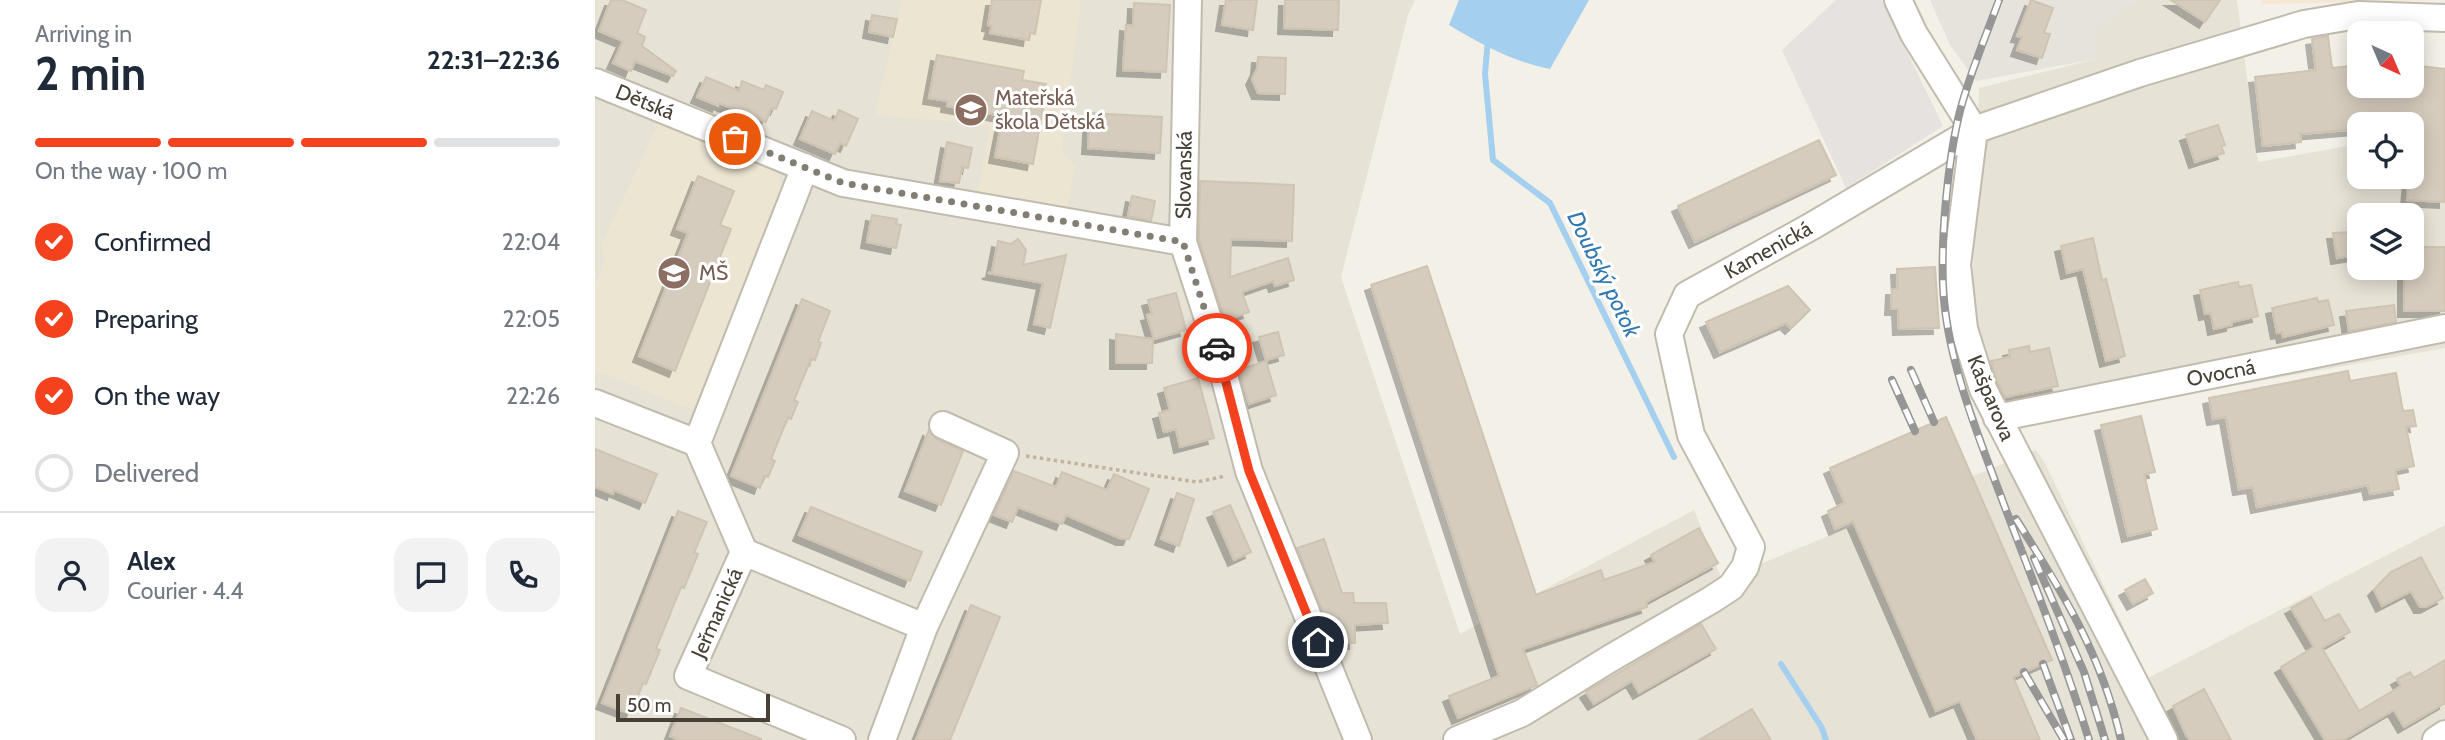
<!DOCTYPE html>
<meta charset="utf-8">
<style>
body{margin:0;font-family:Cabin,sans-serif;background:#f2f2f3;color:#1f2937;height:100vh;display:flex;flex-direction:column;font-size:26px;white-space:nowrap}
*{box-sizing:border-box;margin:0}
p{font-size:23px;color:#747a83}
.icon{flex:none;width:38px;height:38px;fill:none;stroke:currentColor;stroke-width:2;stroke-linecap:round;stroke-linejoin:round}
.map{position:relative;flex:1;overflow:hidden}
.panel{display:flex;flex-direction:column;background:#fff;width:595px}
.panel>*{flex:none}
.needle{width:46px;rotate:136deg}
.buttons{position:absolute;left:1752px;top:21px;display:grid;gap:14px}
.buttons a{display:grid;place-items:center;width:77px;height:77px;border-radius:14px;background:#fff;box-shadow:0 4px 18px #0003;font-size:35px}
.scale{position:absolute;left:21px;bottom:18px;width:154px;box-sizing:border-box;padding-left:7px;border:4px solid #464036;border-top:0;font-size:19px;line-height:24px;white-space:nowrap;color:#464036;-webkit-text-stroke:5px #fff;paint-order:stroke}
.pin{position:absolute;display:grid;place-items:center;width:60px;height:60px;color:#fff;margin:-30px;border:4px solid #fff;border-radius:50%;box-shadow:0 2px 7px #0007}
.courier{position:absolute;display:grid;place-items:center;width:70px;height:70px;margin:-35px;border:5px solid #f4421e;border-radius:50%;background:#fff;color:#222;box-shadow:0 2px 9px #0007}
.headline em{font-style:normal;font-weight:800}
.headline div{display:flex;flex-direction:column-reverse}
.headline{display:flex;align-items:center;justify-content:space-between;height:119px;padding:0 35px}
h1{font-size:46px;font-weight:800;line-height:52px}
.bar{display:grid;grid-template-columns:repeat(4,1fr);gap:10px 7px;align-content:center;height:84px;padding:0 35px}
.bar i{height:9px;border-radius:5px;background:#e0e1e3}
.bar .current{background:#f4421e}
.bar p{grid-column:span 4}
.line{display:flex;align-items:center;gap:18px;padding:0 35px;border-top:2px solid #e0e1e3}
.line div{flex:1}
.round{display:grid;place-items:center;flex:none;width:74px;height:74px;border-radius:21px;background:#f2f2f3}
ol{padding:0 35px;list-style:none}
li{display:flex;align-items:center;gap:21px;height:77px}
li p{margin-inline-start:auto}
li .icon{padding:7px;border-radius:50%;background:#f4421e;color:#fff;stroke-width:4}
li:last-child{color:#747a83}
li i{width:38px;height:38px;border:4px solid #e0e1e3;border-radius:50%}
main{display:flex;flex:1;min-height:0}
.map>svg:first-child{display:block}
.residential{fill:#e7e2d6;fill-rule:evenodd}
.commercial{fill:#f5e7d3}
.industrial{fill:#e6e2dc}
.education{fill:#ece5d2}
.parking{fill:#e5e2df}
.water{fill:#a5cfee}
.lines{fill:none;stroke-linecap:round;stroke-linejoin:round}
.stream{stroke:#a5cfee;stroke-width:6}
.building{fill:#d5ccbd;stroke:#cfc4b1;stroke-width:2;filter:url(#shadow)}
.minor-casing{stroke:#c1bbad;stroke-width:30}
.path{stroke:#c0b49c;stroke-width:3.5;stroke-dasharray:3.5 3.5;stroke-linecap:butt}
.minor{stroke:#fff;stroke-width:26}
.rail-casing{stroke:#969696;stroke-width:8}
.rail{stroke:#fff;stroke-width:5;stroke-dasharray:16;stroke-linecap:butt}
.done{stroke:#837e74;stroke-width:7;stroke-dasharray:0 12.6}
.route{stroke:#f4421e;stroke-width:9}
.labels{text-anchor:middle;stroke-width:6;stroke-linejoin:round;paint-order:stroke}
.education-label{font-size:21px;fill:#785e54;stroke:#fff;text-anchor:start}
.street-label{font-size:21px;fill:#464036;stroke:#fff}
.water-label{font-size:23px;font-style:italic;fill:#3278b0;stroke:#fff}
</style>
<main>
<section class="panel">
<div class="headline"><div><h1>2 min</h1><p>Arriving in</p></div><em>22:31–22:36</em></div>
<div class="bar"><i class="current"></i><i class="current"></i><i class="current"></i><i></i><p>On the way · 100 m</p></div>
<ol>
<li><svg class="icon" aria-label="check" viewBox="0 0 24 24"><path d="M5 12l5 5 9-10"/></svg>Confirmed<p>22:04</p></li>
<li><svg class="icon" aria-label="check" viewBox="0 0 24 24"><path d="M5 12l5 5 9-10"/></svg>Preparing<p>22:05</p></li>
<li><svg class="icon" aria-label="check" viewBox="0 0 24 24"><path d="M5 12l5 5 9-10"/></svg>On the way<p>22:26</p></li>
<li><i></i>Delivered</li>
</ol>
<div class="line" style="height:126px"><a class="round"><svg class="icon" aria-label="person" viewBox="0 0 24 24"><circle cx="12" cy="8" r="4"/><path d="M4 21q1-7 8-7t8 7"/></svg></a><div><b>Alex</b><p>Courier · 4.4</p></div><a class="round"><svg class="icon" aria-label="chat" viewBox="0 0 24 24"><path d="M4 5h16v11H9l-5 4z"/></svg></a><a class="round"><svg class="icon" aria-label="phone" viewBox="0 0 24 24"><path d="M5 4h4l2 5-3 2q2 4 5 5l2-3 5 2v4C11 20 4 13 5 4z"/></svg></a></div>
</section>
<div class="map">
<svg width="1850" height="740" viewBox="0 0 1850 740">
<defs>
<filter id="shadow"><feDropShadow dx="-6" dy="6" stdDeviation="0" flood-color="#0004"/></filter>
</defs>
<rect width="100%" height="100%" fill="#f3f0e7"/>
<path class="residential" d="M0,0h820l-7,15 -67,262 119,357 234,-124 28,70 314,-130 10,15 102,213 297,-153v215h-1850z
M1543,0h99l21,162 101,-18v33h52l34,-48v219l-438,78 -36,-104 8,-234 117,-29v-30zM1764,215h52v53h-52z"/>
<path class="commercial" d="M1667,0h183l-183,4z"/>
<path class="industrial" d="M1335,0h208l-41,29 -1,30 -120,22 -26,-36z"/>
<path class="education" d="M307,0h179l-19,146 2,9 11,11 -9,49 -89,-18 13,-70 -33,-5 -82,-7z
M64,123l116,48 7,15 -89,224 -98,-40v-85l10,-24 -4,-16z"/>
<path class="parking" d="M1241,0h46l61,126 -97,62 -64,-138z"/>
<path class="water" d="M864,0h130l-39,69c-36,-7 -70,-25 -101,-44z"/>
<g class="lines">
<path class="stream" d="M893,39l-3,35 8,86 57,43 124,254
M1186,664l41,64 4,12"/>
</g>
<path class="building" d="M16,0h11l24,10 -9,23 8,4 -3,9 34,25 -3,5 -38,-15 -4,10 -18,-8 10,-22 -24,-10z
M397,0h49l-6,34 -5,-1 -1,7 -39,-7 2,-7 -4,-1z
M631,0h31l-4,30 -31,-5z
M690,0h54l-1,30 -54,-2z
M1436,0l22,8 -9,25 6,1 -8,24 -25,-8 5,-13 -5,-1z
M1576,0h49l-15,22z
M539,3l36,2 -4,67 -43,-2 3,-45 7,1z
M277,15l25,4 -4,18 -24,-5z
M1733,36l4,32 27,-3v21h52v-21l34,4v133l-38,-2 2,-23h2v-53h-52v5l-59,5 1,8 -38,4 -8,-69 61,-7 -4,-31z
M342,55l87,16 -2,9 24,4v7l-13,73 -38,-7 8,-41 -56,-10 1,-5 -19,-3z
M663,57l28,1 -1,36 -27,-1 -6,-14 5,-10z
M111,77l33,14 3,-10 22,9 2,-5 17,7 -7,17 -5,-1 -5,14 -47,-19 -1,3 -21,-9z
M244,110l19,9 -12,27 -6,-3 -5,11 -35,-15 12,-28 22,10z
M495,113l72,4 -2,36 -72,-5z
M1623,125l7,20 -4,1 3,7 -29,9 -9,-27z
M1224,140l17,35 -141,67 -17,-36z
M352,142l25,6 -4,20 -6,-1 -3,16 -19,-2z
M103,176l36,15 -14,34 11,4 -56,142 -36,-15 49,-123 -11,-4z
M605,181l94,4 -2,56 -61,-2 -1,38 58,-19 6,22 -19,6 -2,-5 -31,11 7,20 -24,8 -26,-80z
M537,196l23,5 -4,20 -23,-5z
M277,215l25,4 -1,5 5,1 -5,23 -29,-6z
M1759,232l3,23 -20,3 -4,-25z
M1498,238l9,42 4,-1 19,77 -19,5 -23,-92 -16,4 -6,-27z
M423,239l8,11 -3,15 43,-10 -16,73 -16,-4 9,-41 -55,-10 4,-1 6,-31 13,3z
M1816,247h34v64h-41v-43h7z
M832,266l109,329 65,-25 3,10 51,-18 -4,-7 48,-27 19,35 -72,39 1,5 -124,42 14,36 -79,33 -9,-22 50,-20 -128,-391z
M1340,267l4,61 -40,1 -1,-20h-7l1,-20h6l-1,-20z
M1643,282l1,5 12,-2 7,31 -26,6v3l-18,4 -3,-16 -6,1 -5,-24z
M1193,286l22,24 -19,18 -5,-5 -66,29 -14,-30z
M581,293l10,37 -32,9 -7,-24 5,-1 -4,-14z
M1722,298l1,4 10,-2 6,25 -51,12 -1,-5 -5,1 -5,-25z
M207,299l28,12 -12,31 3,1 -6,17 -4,-1 -17,41 4,2 -7,17 -3,-2 -17,42 4,2 -7,16 -4,-1 -4,12 -29,-12z
M1799,305l2,17 -47,9 -3,-20z
M683,332l6,23 -18,5 -7,-23z
M521,334l37,5 -1,24h-36z
M1434,346l1,6 19,-4 9,38 -53,11 -7,-14 -7,-22 19,-4 -1,-7z
M671,361l10,34 -27,9 -10,-34z
M1753,371l2,10 46,-8 7,38 10,-1 3,16 -10,1 8,39 -19,4 4,19 -29,5 -2,-9 -111,22 -4,-20 -14,2 -13,-72 -13,2 -4,-21z
M603,378l16,60 -34,9 -4,-18 -12,3 -5,-19 11,-3 -6,-22z
M1546,416l14,56 -11,2 13,55 -29,7 -27,-111z
M1351,417l106,243 -39,17 27,63h-63l-17,-39 -24,10 -83,-190 -18,8 -7,-18 17,-8 -15,-35z
M334,430l8,9 26,12 -22,54 -36,-14z
M0,449l62,25 -12,29 -31,-13 -1,4 -18,-7z
M419,471l42,16 6,-15 45,18 7,-16 35,15 -20,50h-7l-56,-24 -4,9 -44,-17 -6,15 -18,-7z
M582,493l17,6 -15,47 -18,-7z
M635,505l21,47 -17,8 -21,-48z
M216,507l111,45 -12,29 -111,-46z
M83,511l29,11 -13,31 4,1 -14,34 -3,-1 -25,62 4,1 -14,34 -3,-1 -12,31 -29,-11z
M729,539l18,54h11l1,10h32l2,20 -33,2v18l-20,-1 -38,-94z
M1826,557l22,41 -17,9h-6l-9,-16 -29,15 -8,-16 17,-18z
M1550,579l8,14 -20,11 -8,-14z
M1716,597l14,24 14,-7 11,18 -28,16 37,63 42,-25 -4,-7 13,-7 4,6 31,-18v43l-41,24 -10,-17 -51,30h-18l-44,-73 33,-20 -23,-39z
M376,605l29,12 -50,123h-34z
M1106,624l15,25 -77,44 -7,-12 -38,23 -8,-12z
M1609,689l27,51h-41l-4,-5 -13,-29z
M86,708l80,31v1h-82l-9,-4z
M1157,709l19,31h-72z"/>
<g class="lines">
<defs>
<path id="minor" d="M593,0l-5,242 31,95 35,134 109,269
M1303,0l16,34 60,96 -17,135 7,64 19,60 181,351
M0,82l248,101 340,59
M210,167l-108,276 47,109 180,75 -42,113
M0,403l102,40
M1402,418l448,-90
M149,552l-56,124 154,64
M329,627l81,-174 -62,-28
M862,740l65,-27 89,-55 100,-58 20,-13 14,-20 6,-20 -60,-112 -22,-101 18,-39 125,-69 162,-96 166,-57 164,-49 54,-9 87,3
M1841,740l9,-6"/>
</defs>
<use href="#minor" class="minor-casing"/>
<path class="path" d="M431,456l171,26 29,-6"/>
<use href="#minor" class="minor"/>
<defs>
<path id="rail" d="M1404,0c-13,36 -29,73 -39,111 -12,48 -19,124 -17,174 3,75 37,155 63,225 29,76 59,152 83,230
M1316,370l23,52
M1297,380l23,51
M1421,519c47,74 85,134 105,221
M1439,558l50,114 21,68
M1448,664l28,76
M1429,672l40,68"/>
</defs>
<use href="#rail" class="rail-casing"/>
<use href="#rail" class="rail"/>
</g>
<g class="lines">
<path class="done" d="M140,139l108,44 340,59 34,106"/>
<path class="route" d="M622,348l32,123 69,171"/>
</g>
<defs>
<symbol id="school-disc" viewBox="-11 -11 22 22"><circle r="9.5" fill="#8d6e63" stroke="#fff"/><path d="M0-5L7-2L0 1L-7-2ZM-4 1L0 2.5L4 1V4Q0 6-4 4Z" fill="#fff"/></symbol>
</defs>
<g fill-rule="evenodd">
<use href="#school-disc" x="357" y="91" width="38" height="38"/>
<use href="#school-disc" x="60" y="254" width="38" height="38"/>
</g>
<g class="labels">
<g class="education-label">
<text x="400" y="105">Mateřská<tspan x="400" dy="24">škola Dětská</tspan></text>
<text x="104" y="280">MŠ</text>
</g>
<g class="street-label">
<text transform="translate(50 102) rotate(22)" y="7">Dětská</text>
<text transform="translate(589 175) rotate(-89)" y="7">Slovanská</text>
<text transform="translate(1173 250) rotate(-29)" y="7">Kamenická</text>
<text transform="translate(1626 373) rotate(-11)" y="7">Ovocná</text>
<text transform="translate(1396 398) rotate(67)" y="7">Kašparova</text>
<text transform="translate(122 613) rotate(-66)" y="7">Jeřmanická</text>
</g>
<g class="water-label">
<text transform="translate(1009 274) rotate(64)" y="8">Doubský potok</text>
</g>
</g>
</svg>
<div class="buttons">
<a><svg class="needle" viewBox="-14 -14 28 28"><path d="M0-13l5 13h-10z" fill="#e53935"/><path d="M0 13l5-13h-10z" fill="#747a83"/></svg></a>
<a><svg class="icon" aria-label="locate" viewBox="0 0 24 24"><circle cx="12" cy="12" r="6"/><path d="M12 2v4M12 18v4M2 12h4M18 12h4"/></svg></a>
<a><svg class="icon" aria-label="layers" viewBox="0 0 24 24"><path d="M12 4l9 5-9 5-9-5zM3 14l9 5 9-5"/></svg></a>
</div>
<div class="scale">50 m</div>
<div class="pin" style="left:140px;top:139px;background:#ea580c"><svg class="icon" aria-label="bag" viewBox="0 0 24 24"><path d="M5 8h14l-1 12H6zM9 8a3 3 0 0 1 6 0"/></svg></div>
<div class="pin" style="left:723px;top:642px;background:#1f2937"><svg class="icon" aria-label="home" viewBox="0 0 24 24"><path d="M3 11l9-7 9 7M6 9v11h12V9"/></svg></div>
<div class="courier" style="left:622px;top:348px"><svg class="icon" aria-label="car" viewBox="0 0 24 24"><path d="M5 17H2v-5l4-1 3-4h7l3 4 3 1v5h-3M9 17h6M6 11h13"/><circle cx="7" cy="17" r="2"/><circle cx="17" cy="17" r="2"/></svg></div>
</div>
</main>
